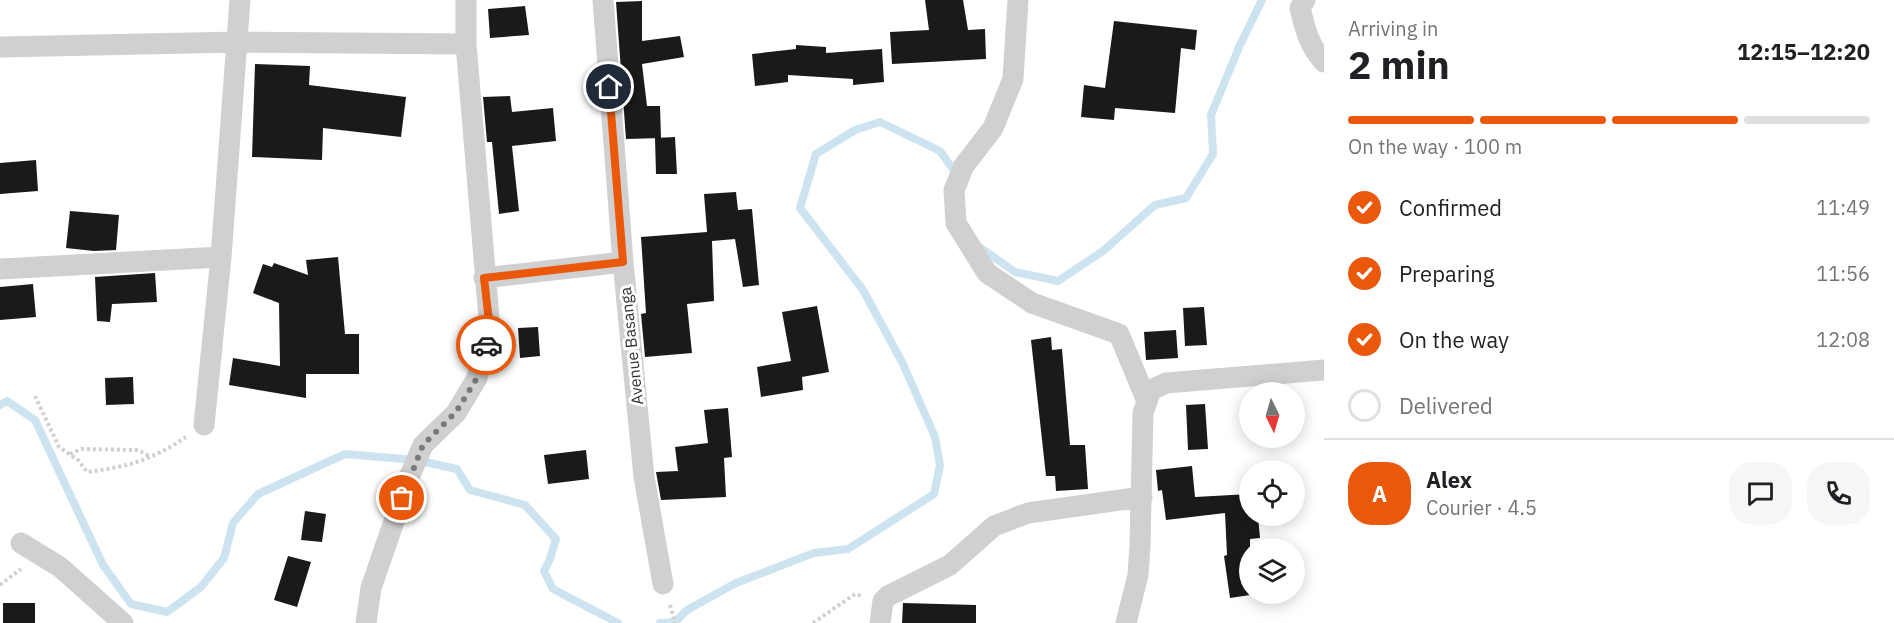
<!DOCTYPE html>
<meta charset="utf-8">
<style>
body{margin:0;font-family:"IBM Plex Sans",sans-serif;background:#f6f6f6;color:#202124;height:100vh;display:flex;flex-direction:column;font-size:22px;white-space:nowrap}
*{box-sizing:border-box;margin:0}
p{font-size:20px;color:#757577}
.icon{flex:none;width:33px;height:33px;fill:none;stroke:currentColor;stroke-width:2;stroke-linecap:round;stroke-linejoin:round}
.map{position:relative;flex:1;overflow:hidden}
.drawer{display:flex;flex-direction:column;background:#fff;width:570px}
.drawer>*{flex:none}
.needle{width:39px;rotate:175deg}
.fabs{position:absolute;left:1239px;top:382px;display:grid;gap:12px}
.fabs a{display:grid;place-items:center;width:66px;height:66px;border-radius:50%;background:#fff;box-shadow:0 3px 15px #0003;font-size:30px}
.pin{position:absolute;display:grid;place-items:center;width:51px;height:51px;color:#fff;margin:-26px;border:3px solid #fff;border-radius:50%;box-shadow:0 2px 6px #0007}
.courier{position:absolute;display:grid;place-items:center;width:60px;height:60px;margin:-30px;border:4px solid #ea580c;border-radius:50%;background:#fff;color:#222;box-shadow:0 2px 8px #0007}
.head em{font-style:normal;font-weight:800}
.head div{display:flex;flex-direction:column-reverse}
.head{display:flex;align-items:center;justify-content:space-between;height:102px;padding:0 24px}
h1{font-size:39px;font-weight:800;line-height:45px}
.bar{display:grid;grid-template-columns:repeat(4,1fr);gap:9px 6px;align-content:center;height:72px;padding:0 24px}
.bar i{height:8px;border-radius:4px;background:#e0e0e0}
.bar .on{background:#ea580c}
.bar p{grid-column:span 4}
.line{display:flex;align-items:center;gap:15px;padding:0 24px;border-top:2px solid #e0e0e0}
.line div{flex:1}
.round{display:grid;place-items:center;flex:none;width:63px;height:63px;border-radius:24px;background:#f6f6f6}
ol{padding:0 24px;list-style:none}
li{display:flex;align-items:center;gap:18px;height:66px}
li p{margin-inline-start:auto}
li .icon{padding:6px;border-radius:50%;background:#ea580c;color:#fff;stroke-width:4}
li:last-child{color:#757577}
li i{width:33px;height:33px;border:3px solid #e0e0e0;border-radius:50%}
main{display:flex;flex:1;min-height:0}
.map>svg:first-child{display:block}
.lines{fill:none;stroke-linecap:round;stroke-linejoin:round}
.stream{stroke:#cde4f0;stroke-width:8}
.building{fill:#1a1a1a}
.path{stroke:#d0d0d0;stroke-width:4;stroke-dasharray:3 3;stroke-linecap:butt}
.street{stroke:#d0d0d0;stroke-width:21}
.done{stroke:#7a7a7a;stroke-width:6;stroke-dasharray:0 10.8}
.route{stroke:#ea580c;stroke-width:8}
.labels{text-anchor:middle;stroke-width:6;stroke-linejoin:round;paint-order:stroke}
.street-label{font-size:16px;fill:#333;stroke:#fff}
</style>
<main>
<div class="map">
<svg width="1324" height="623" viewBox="0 0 1324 623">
<rect width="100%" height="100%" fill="#fff"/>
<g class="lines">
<path class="stream" d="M978,246l37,26 43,9 45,-30 52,-46 31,-7 27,-44 -2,-39 29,-70 22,-45
M0,405l7,-4 28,19 68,145 28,39 36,8 34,-25 23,-29 9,-35 25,-29 87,-40 71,6 41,9 13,21 55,15 31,34 -6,20 -6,12 9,18 65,34
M660,623l15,-1 12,-12 49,-27 78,-30 34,-4 86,-55 6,-29 -5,-28 -32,-73 -40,-74 -63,-82 16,-54 39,-24 25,-8 60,29 18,25"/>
</g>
<path class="building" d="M925,0h38l5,30 17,-1 1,30 -94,5 -2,-32 39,-2z
M642,1v40l38,-5 4,21 -42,7 5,42h13l1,32 -35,1 -10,-137z
M525,6l4,29 -39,3 -2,-29z
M1114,21l83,9 -2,20 -14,-2 -6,65 -60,-5 -1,12 -33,-3 3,-32 21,3z
M796,45l30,2v6l56,-4 2,33 -31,3v-6l-65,-4v7l-33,4 -3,-32 44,-5z
M255,64l55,2 -1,19 97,12 -5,40 -78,-9 -1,32 -70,-3z
M510,96l2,16 41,-4 3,33 -44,5 7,65 -20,3 -7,-72h-5l-4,-45z
M675,137l2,37h-21l-1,-36z
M36,160l2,31 -38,3v-31z
M736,192l2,18 14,-1 7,76 -16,2 -8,-48 -23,2 2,60 -27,3 5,49 -47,4 -4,-43 5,-1 -5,-76 66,-5 -3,-38z
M70,211l49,4 -3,35 -22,1 -28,-3z
M338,257l7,77h14v40h-53v24l-77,-13 4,-27 47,8 -1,-63 -26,-10 10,-29 9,3 2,-4 34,12 -2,-15z
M155,273l2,29 -45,2 -2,18 -13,-1 -2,-44z
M33,284l3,33 -36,3v-33z
M817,306l12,66 -27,5 1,13 -42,7 -4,-30 34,-6 -9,-49z
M1204,307l3,38 -22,1 -2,-38z
M538,327l2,29 -20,2 -2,-30z
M1176,330l2,28 -32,2 -2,-28z
M1051,337l1,13 10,-1 8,96h15l3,44 -32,2 -1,-15h-9l-15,-136z
M133,377l1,27 -28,1 -1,-27z
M1205,404l3,45 -20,1 -2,-45z
M728,408l4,49 -8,1 2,39 -65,3 -5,-28 22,-1 -3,-24 33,-4 -4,-33z
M586,450l3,29 -41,5 -4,-29z
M1192,466l3,31 55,-3v22h8l2,22 -10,1v56l-20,3 -6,-42 3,-1 -2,-42 -59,7 -4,-30 -4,1 -2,-21z
M305,511l21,3 -4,28 -21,-2z
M288,556l23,6 -14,45 -23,-7z
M3,603h32v20h-32z
M903,603l73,2v18h-74z"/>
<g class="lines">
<path class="path" d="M35,396l24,51 19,13 9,12c40,-5 65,-12 99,-35
M70,454l11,-5 57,1 13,7
M0,585l21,-16
M670,605l5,18
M813,623l42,-29 7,2"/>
<path class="street" d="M603,0l20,262 21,215 19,107
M1018,0l-5,79 -20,49 -30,39 -4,11 -5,12 2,33 31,50 45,30 87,31 27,65
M1305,0l-5,8c5,21 9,38 24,54
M0,47l238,-5 228,2
M0,269l221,-12
M484,278l139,-16
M204,425l17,-168 19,-257
M21,543l39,24 63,56
M366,623l5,-35 39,-113 13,-30 33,-32 21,-35 13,-48 -24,-286v-44
M880,623l3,-22 5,-5 62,-31 44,-39 34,-13 114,-16
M1126,623l12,-48 2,-30 3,-132 8,-23 15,-7 158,-13"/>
</g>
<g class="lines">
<path class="done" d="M402,498l21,-53 33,-33 21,-34 9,-33"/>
<path class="route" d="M486,345l4,-15 -6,-52 139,-16 -14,-175"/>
</g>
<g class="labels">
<g class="street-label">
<text transform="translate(631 346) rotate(-96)" y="6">Avenue Basanga</text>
</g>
</g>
</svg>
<div class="fabs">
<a><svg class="needle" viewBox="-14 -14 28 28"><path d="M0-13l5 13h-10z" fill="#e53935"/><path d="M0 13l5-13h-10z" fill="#757577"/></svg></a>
<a><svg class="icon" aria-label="locate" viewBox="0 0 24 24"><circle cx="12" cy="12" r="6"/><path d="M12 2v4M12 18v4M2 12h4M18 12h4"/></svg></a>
<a><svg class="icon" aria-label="layers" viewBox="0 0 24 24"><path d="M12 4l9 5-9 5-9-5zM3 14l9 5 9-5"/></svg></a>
</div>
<div class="pin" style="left:402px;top:498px;background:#ea580c"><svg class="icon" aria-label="bag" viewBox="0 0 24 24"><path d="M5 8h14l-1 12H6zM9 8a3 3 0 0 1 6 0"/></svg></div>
<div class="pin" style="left:609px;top:87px;background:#1f2937"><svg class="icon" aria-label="home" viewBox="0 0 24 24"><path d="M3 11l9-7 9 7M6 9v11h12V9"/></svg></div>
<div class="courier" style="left:486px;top:345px"><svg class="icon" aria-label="car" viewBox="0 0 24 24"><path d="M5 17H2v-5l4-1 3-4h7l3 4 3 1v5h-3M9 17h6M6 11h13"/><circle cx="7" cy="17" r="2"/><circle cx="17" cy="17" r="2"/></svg></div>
</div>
<section class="drawer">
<div class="head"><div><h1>2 min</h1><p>Arriving in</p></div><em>12:15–12:20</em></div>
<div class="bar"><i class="on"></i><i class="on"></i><i class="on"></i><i></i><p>On the way · 100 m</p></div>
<ol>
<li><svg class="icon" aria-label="check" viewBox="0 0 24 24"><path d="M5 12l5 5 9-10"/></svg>Confirmed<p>11:49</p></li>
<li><svg class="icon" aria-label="check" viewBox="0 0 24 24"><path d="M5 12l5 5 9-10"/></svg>Preparing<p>11:56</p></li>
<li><svg class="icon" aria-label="check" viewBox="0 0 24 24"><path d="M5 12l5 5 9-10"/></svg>On the way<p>12:08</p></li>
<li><i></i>Delivered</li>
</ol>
<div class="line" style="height:108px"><b class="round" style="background:#ea580c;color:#fff">A</b><div><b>Alex</b><p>Courier · 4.5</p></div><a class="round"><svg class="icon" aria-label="chat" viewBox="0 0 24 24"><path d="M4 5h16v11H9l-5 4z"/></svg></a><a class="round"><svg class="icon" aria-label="phone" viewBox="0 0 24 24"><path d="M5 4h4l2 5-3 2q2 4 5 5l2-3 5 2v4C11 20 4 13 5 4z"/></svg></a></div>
</section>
</main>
